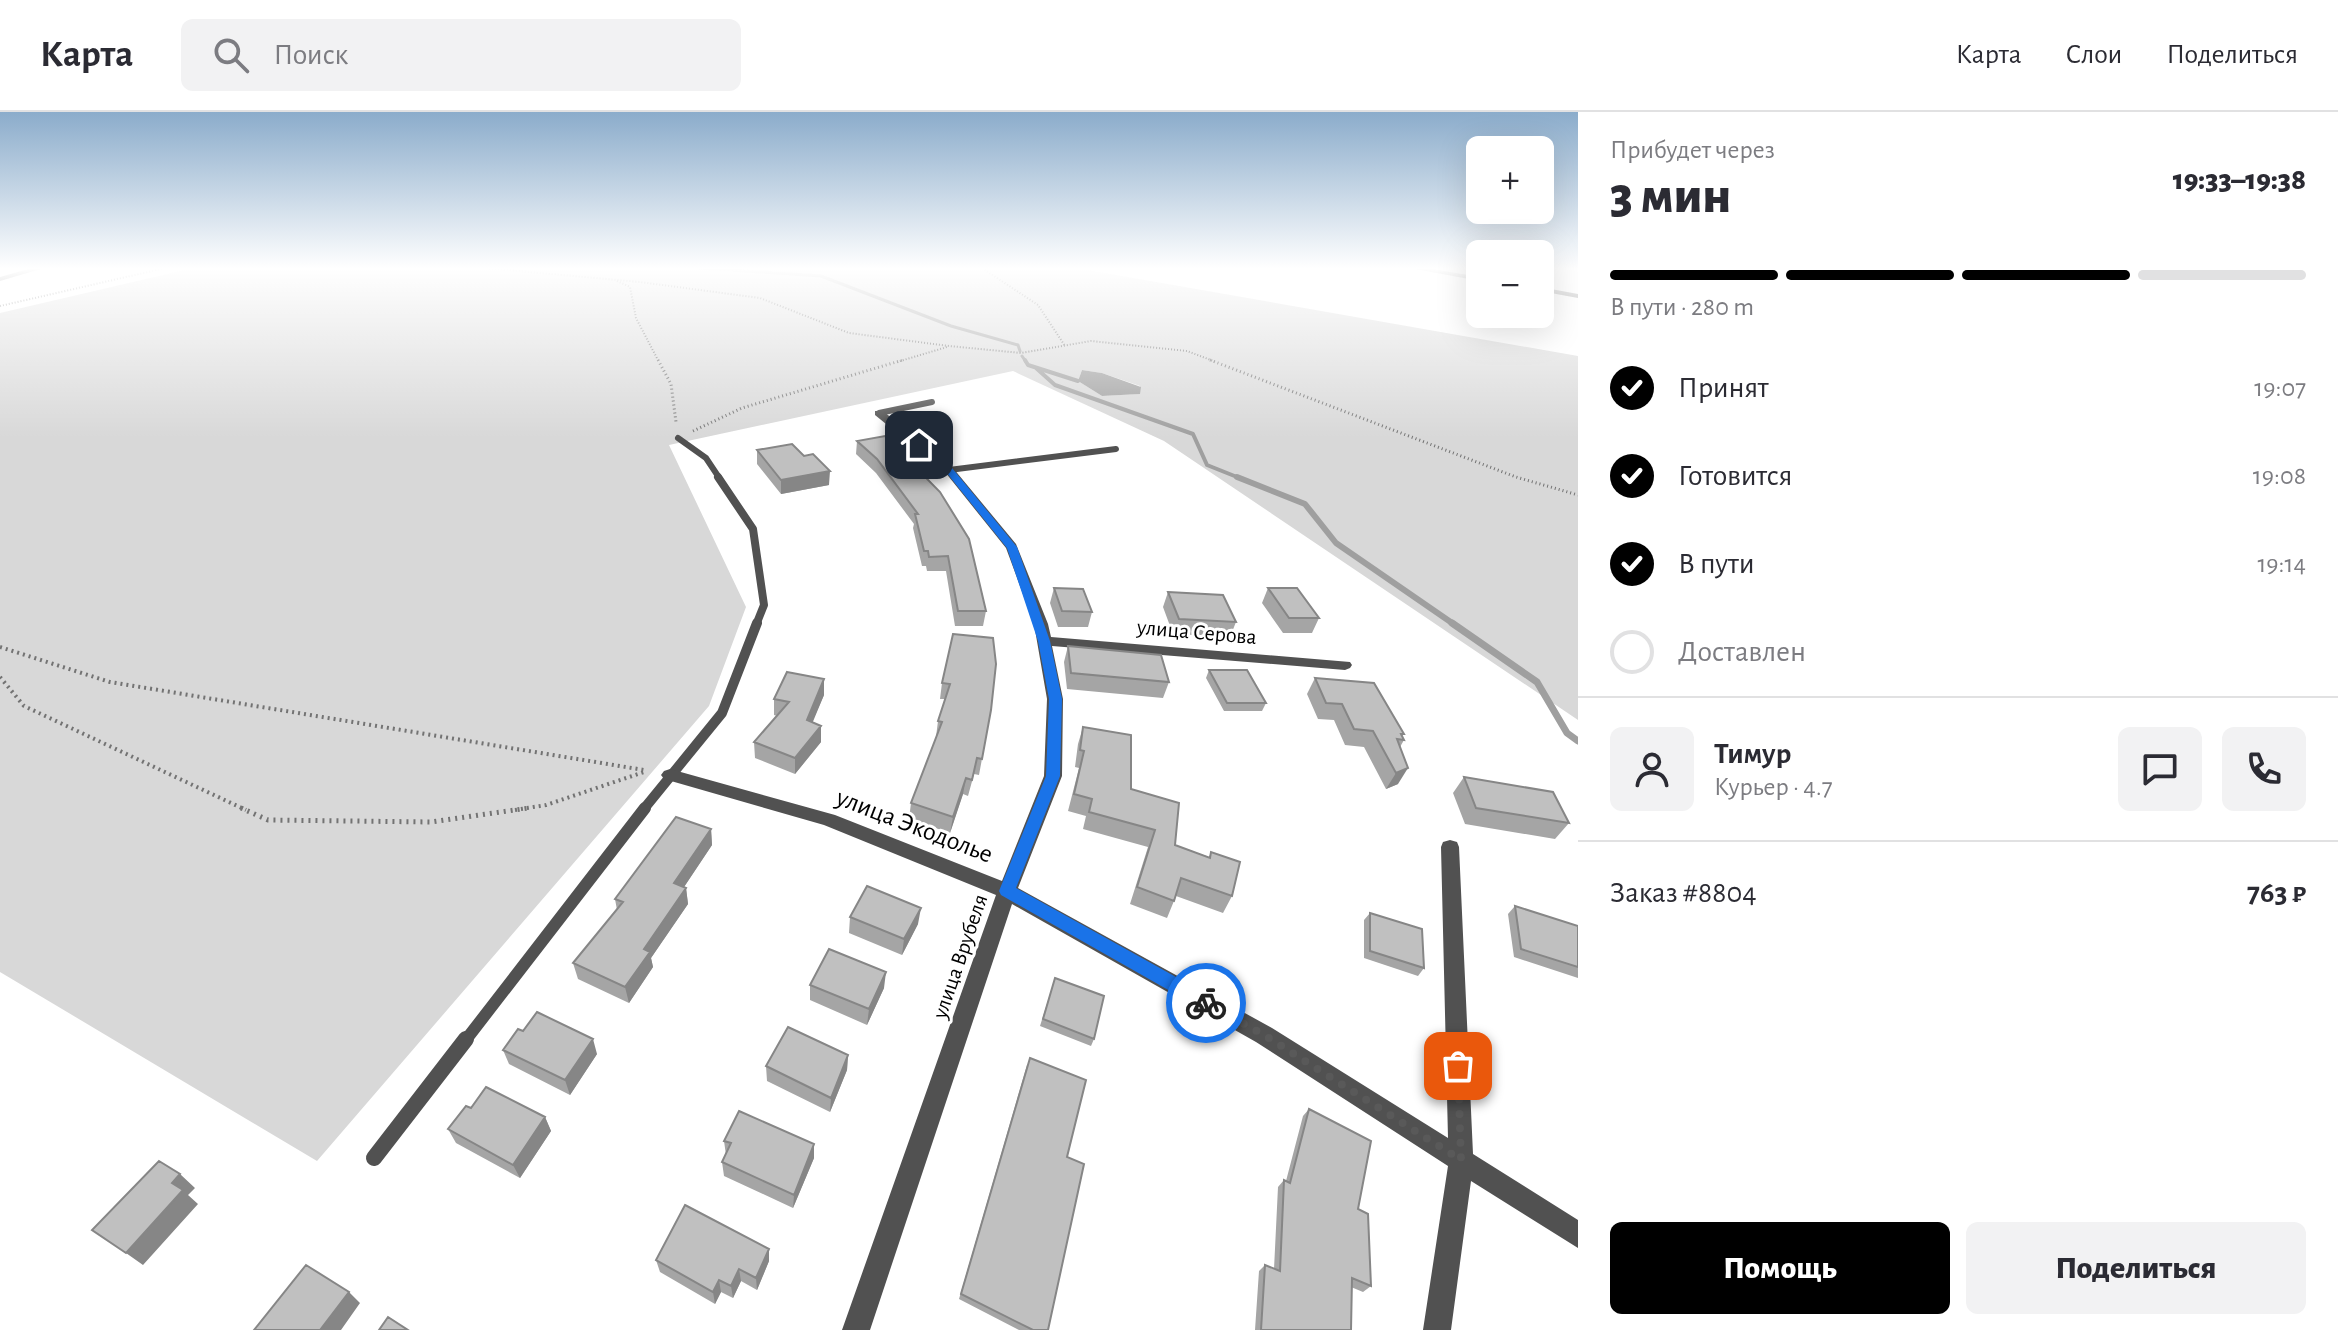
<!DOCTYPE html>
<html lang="ru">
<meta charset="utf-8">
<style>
body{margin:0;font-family:"Alegreya Sans",sans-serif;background:#f2f2f3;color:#2b2b33;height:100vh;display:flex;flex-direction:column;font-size:30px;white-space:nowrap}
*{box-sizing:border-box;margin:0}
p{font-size:26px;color:#7c7c81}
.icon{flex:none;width:44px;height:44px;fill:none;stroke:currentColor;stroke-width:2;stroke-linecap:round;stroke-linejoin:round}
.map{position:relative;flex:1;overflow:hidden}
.panel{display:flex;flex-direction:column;background:#fff;width:760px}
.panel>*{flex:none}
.buttons{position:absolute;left:1466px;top:24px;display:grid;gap:16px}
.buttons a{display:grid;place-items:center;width:88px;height:88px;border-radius:12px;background:#fff;box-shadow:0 8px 32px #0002;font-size:40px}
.pin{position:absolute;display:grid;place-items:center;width:68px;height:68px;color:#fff;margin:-34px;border-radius:16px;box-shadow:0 4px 12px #0006}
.courier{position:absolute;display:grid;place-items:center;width:80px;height:80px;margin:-40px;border:6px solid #1a73e8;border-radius:50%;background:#fff;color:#222;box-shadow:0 2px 10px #0007}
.headline em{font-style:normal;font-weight:800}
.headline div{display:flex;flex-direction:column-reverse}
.headline{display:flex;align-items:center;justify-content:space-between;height:136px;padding:0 32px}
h1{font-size:52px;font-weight:800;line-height:60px}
.bar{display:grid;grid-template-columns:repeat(4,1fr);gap:12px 8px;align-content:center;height:96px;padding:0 32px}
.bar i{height:10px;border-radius:6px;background:#e1e1e2}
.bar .on{background:#000}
.bar p{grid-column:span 4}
.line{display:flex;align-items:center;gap:20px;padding:0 32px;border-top:2px solid #e1e1e2}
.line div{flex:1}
.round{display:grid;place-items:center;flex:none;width:84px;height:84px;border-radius:12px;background:#f2f2f3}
ol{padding:0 32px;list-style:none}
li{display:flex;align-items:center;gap:24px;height:88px}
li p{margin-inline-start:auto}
li .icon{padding:8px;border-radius:50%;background:#000;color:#fff;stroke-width:4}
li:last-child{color:#7c7c81}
li i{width:44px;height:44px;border:4px solid #e1e1e2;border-radius:50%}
.button{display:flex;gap:16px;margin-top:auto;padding:16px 32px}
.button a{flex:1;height:92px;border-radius:12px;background:#000;color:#fff;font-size:32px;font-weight:800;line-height:92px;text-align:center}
.button a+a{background:#f2f2f3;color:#2b2b33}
header{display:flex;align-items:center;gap:48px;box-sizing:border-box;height:112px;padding:0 40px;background:#fff;border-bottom:2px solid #e1e1e2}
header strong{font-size:38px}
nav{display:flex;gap:44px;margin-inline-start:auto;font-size:28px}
.search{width:560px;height:72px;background:#f2f2f3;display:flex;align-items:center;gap:20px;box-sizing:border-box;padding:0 28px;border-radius:12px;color:#7c7c81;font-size:30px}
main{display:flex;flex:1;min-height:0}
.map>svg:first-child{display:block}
.green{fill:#d8d8d8;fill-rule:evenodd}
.water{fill:#9f9f9f}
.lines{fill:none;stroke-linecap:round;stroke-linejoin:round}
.stream-far3{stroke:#9f9f9f;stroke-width:3}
.stream-far2{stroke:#9f9f9f;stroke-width:4}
.stream-far1{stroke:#9f9f9f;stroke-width:6}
.stream{stroke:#9f9f9f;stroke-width:7}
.path-far3{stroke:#737373;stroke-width:2;stroke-dasharray:1 2;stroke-linecap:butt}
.path-far2{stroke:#737373;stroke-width:3;stroke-dasharray:1 3;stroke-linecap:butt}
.path-far1{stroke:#737373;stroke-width:4;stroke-dasharray:2 4;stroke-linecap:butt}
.path{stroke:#737373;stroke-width:5;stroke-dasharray:2 5;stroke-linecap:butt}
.service-far4{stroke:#515151;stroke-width:6}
.service-far3{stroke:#515151;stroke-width:8}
.service-far2{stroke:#515151;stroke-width:10}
.service-far1{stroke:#515151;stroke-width:12}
.service{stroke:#515151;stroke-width:16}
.minor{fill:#515151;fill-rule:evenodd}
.wall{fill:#a5a5a5}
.shaded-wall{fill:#868686}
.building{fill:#c0c0c0;stroke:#868686;stroke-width:2}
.route{fill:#1a73e8}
.done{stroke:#595959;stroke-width:8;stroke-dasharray:0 14.4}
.labels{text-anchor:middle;stroke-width:6;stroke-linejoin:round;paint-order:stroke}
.street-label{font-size:22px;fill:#000;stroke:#fff}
.near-street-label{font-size:26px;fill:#000;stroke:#fff}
</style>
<header>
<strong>Карта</strong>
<div class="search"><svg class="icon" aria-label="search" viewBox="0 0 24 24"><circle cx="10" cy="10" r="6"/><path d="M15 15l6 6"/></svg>Поиск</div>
<nav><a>Карта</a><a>Слои</a><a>Поделиться</a></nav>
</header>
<main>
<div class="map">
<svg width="1578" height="1218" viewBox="0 0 1578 1218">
<rect width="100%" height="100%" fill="#fff"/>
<path class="green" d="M193,156h883l502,88v364l-414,-279 -151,-70 -344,74 77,162 -37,99 -392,455 -317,-189v-659zM1082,258l20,3 38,13 -1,8 -37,2 -24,-15z"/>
<path class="water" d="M1082,258l20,3 39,14 -1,7 -38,2 -24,-15z"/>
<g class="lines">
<path class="stream-far3" d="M700,156l121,8 130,50 67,19 2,6
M1022,244l4,6"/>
<path class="stream-far2" d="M1025,248l3,5 50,16
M1036,256l19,17 138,49 14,31 35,14"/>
<path class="stream-far1" d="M1237,365l68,27 31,39 119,82"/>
<path class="stream" d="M1452,511l85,59 30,51 11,8"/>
<path class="path-far3" d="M486,156l154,14 120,16 89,35 100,13 72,7 70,-12 96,10 29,11
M982,156l56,37 27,41
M617,169l13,6 6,31 23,44
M0,194l165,-38
M897,250l50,-15"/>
<path class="path-far2" d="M658,248l13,24 5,38
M1210,248l306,117 62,18
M693,319l49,-23 161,-48"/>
<path class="path-far1" d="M0,535l110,35 534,88
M0,565l24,29 222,104
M515,698l31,-5 101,-34"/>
<path class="path" d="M241,696l27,12 163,2 98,-14"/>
<path class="service-far4" d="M879,301l53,-11
M678,326l28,20 14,21
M949,358l167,-21"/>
<path class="service-far3" d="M718,365l35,52 11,76 -8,20"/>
<path class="service-far2" d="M643,698l79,-97 35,-90"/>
<path class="service-far1" d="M465,929l180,-233"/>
<path class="service" d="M374,1046l92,-119"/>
<path class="minor" d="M32,156h12l-44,13v-4z
M1410,156h16l54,9v4z
M1540,175l38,7v4l-38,-7z
M875,299h8l70,57 63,76 32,80 3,13 299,25 2,3 -2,3 -5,2 -293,-24 11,53 -1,77 -44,112 254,140 176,110 -7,-291 2,-5 7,-2 7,2 2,5 14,307 105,66v28l-107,-67 -20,149h-28l25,-164 -192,-124 -244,-138 -142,426h-28l154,-435 -172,-70 -160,-46 -3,-4 3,-4 6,-2 165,46 167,66 42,-105 3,-77 -13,-75 -28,-76 -61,-76 -70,-57z"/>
</g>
<path class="wall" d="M885,324l101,175 -3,15h-28l-9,-55h-19l-1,-5h-4l-9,-38 1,-4 -38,-51 -20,-19 1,-13z
M757,338l72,35 -48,9 -24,-30z
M1054,476l38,24 -4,15h-30l-8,-24z
M1268,476l51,30 -7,15h-29l-21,-30z
M1168,480l68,30 -6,15 -57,-3 -10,-27z
M953,522l38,76 -12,65 -5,-1 -6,22 -5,-2 -13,39 -41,-14 2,-16 25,-66 2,-16 7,-22h-5l2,-16z
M1068,534l101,36 -6,16 -96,-9 -3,-27z
M1209,558l57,33 -4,8h-38l-18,-33z
M1315,566l89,56 -2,2 2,4 -4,7 -2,37 -12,5 -22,-42 -19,-2 -11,-25 -16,-1 -11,-25z
M824,583l-12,27 9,20 -26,32 -40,-16 -1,-16 23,-26 -3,-1v-16z
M1083,615l92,118 34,12 2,-5 21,44 -9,17 -47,-17 -9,22 -37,-14 18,-57 -65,-18 3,-13 -18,-5 11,-43 -4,-1 3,-23z
M1464,665l105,46 -14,16 -90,-15 -12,-31z
M711,717l1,16 -28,42 2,1 2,16 -37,54 2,9 -24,36 -51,-24 -5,-16 44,-53 -2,-11z
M1515,794l63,20v52l-64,-21 -6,-43z
M1370,801l54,55 -6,8 -54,-18v-38z
M850,805l68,7 -16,31 -53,-22z
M1055,866l39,61 -3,7 -51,-20z
M810,873l74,3 -17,37 -57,-25z
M523,919l74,23 -27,41 -61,-31 -6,-14z
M848,943l-1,15 -17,42 -63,-31 -1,-15z
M1027,953l40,92 -19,173h-29l-60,-31z
M471,996l74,9 6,14 -31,47 -64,-35 -8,-14z
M1309,997l49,100 13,77 -8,6 -12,-5v43h-96l4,-59 6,-6 9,4 4,-82 6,-7 2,1 17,-65z
M724,1029l90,17 -21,50 -69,-32 -2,-14 4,-7z
M656,1148l113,1 -12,29 -16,-9 -8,17 -12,-6 -6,12 -55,-32z"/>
<path class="shaded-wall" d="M830,359l-1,14 -48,9v-14z
M824,567v16l-17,41v-16z
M821,614v16l-26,32v-16z
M1408,656l-10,16 -12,5 10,-16z
M966,666l-3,16 -13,39 3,-16z
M711,717l1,16 -36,54 -2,-16z
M686,776l2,16 -37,54 2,9 -24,36 -4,-16 19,-38z
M921,796l-3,16 -16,31 2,-16z
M886,860l-2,16 -17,37 2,-16z
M593,927l4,15 -27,41 -5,-15z
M848,943l-1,15 -17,42 1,-14z
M545,1005l6,14 -31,47 -7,-13z
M814,1032v14l-21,50 1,-13z
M180,1062l15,14 -7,7 10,9 -55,61 -17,-12 46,-70z
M769,1137v12l-12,29 -1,-12z
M739,1157l2,12 -8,17 -2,-12z
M719,1168l2,12 -6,12 -2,-12z
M349,1180l11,11 -19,27h-21z"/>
<path class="building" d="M885,324l55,56 29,47 17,72h-28l-10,-55 -19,1 -1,-6h-4l-9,-37h3l-41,-55 -20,-18z
M792,332l12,12 9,-2 17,17 -49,9 -24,-30z
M1054,476l29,1 9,23 -30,-1z
M1268,476h29l22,30h-30z
M1168,480l55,3 13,27 -57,-3z
M953,522l40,4 3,26 -5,46 -9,49 -5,-1 -5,22 -6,-2 -13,39 -42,-14 31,-81 -4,-1 12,-37 -8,-1z
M1068,534l93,9 8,27 -98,-9z
M1209,558h38l19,33h-39z
M787,560l37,7 -17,41 14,6 -26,32 -41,-16 35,-40 -15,-3z
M1315,566l59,5 30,51h-3l3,6 -7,-1 11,29 -12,5 -23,-42 -19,-2 -12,-25 -16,-1z
M1083,615l48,8v54l48,14 -4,42 35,13 1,-6 29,10 -8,34 -51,-18 -7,23 -37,-14 18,-57 -66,-18 3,-13 -18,-5 10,-43 -4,-1z
M1464,665l89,15 16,31 -93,-15z
M676,705l35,12 -37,54 12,5 -42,61 6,3 -25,35 -52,-24 50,-61 -8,-3z
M867,774l54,22 -17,31 -54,-22z
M1515,794l63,20v41l-57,-18z
M1370,801l52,16 2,39 -54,-17z
M829,837l57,23 -17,37 -59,-24z
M1055,866l49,18 -10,43 -51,-20z
M537,900l56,27 -28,41 -62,-30 15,-21 5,2z
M788,915l60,28 -17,43 -65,-32z
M1030,946l56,22 -19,77 17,7 -36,166h-15l-72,-36z
M486,975l59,30 -32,48 -65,-36 18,-23 5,2z
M1309,997l62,32 -13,68 10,5 3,72 -19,-8 -1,52h-90l4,-65 15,6 4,-91 6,3z
M739,999l75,33 -20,51 -72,-33 9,-19 -7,-2z
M159,1049l21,13 -8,9 11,7 -57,63 -34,-23z
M685,1093l84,44 -13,29 -17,-9 -8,17 -12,-6 -6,12 -57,-32z
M306,1153l43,27 -29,38h-66z
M388,1205l20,13h-29z"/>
<linearGradient id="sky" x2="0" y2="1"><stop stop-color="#8baccb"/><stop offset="0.48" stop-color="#fff"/><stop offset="1" stop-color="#fff" stop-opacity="0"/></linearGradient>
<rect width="1578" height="326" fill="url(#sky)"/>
<path class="route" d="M919,330l33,26 65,79 33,94 12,58 -2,77 -44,112 196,109v11h-12l-199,-113 -2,-4 47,-115 3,-77 -11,-58 -31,-93 -61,-76 -30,-25z"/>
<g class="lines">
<path class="done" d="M1206,891l58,32 197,125 -3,-94"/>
</g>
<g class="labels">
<g class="street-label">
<text transform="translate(1197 519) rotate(5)" y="8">улица Серова</text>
<text transform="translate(959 844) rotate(-71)" y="8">улица Врубеля</text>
</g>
<g class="near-street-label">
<text transform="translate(915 713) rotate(21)" y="9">улица Экодолье</text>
</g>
</g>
</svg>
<div class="buttons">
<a>+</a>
<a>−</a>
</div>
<div class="pin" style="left:1458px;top:954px;background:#ea580c"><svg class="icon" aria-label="bag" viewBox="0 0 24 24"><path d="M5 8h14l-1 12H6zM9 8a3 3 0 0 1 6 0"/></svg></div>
<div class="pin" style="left:919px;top:333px;background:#1f2937"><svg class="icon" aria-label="home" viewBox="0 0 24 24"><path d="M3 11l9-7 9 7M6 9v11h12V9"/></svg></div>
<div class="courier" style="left:1206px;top:891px"><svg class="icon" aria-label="bike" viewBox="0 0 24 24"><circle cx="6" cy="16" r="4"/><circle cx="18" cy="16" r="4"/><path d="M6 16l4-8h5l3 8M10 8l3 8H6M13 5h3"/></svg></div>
</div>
<section class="panel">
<div class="headline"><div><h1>3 мин</h1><p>Прибудет через</p></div><em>19:33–19:38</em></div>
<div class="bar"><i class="on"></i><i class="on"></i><i class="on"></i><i></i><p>В пути · 280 m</p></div>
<ol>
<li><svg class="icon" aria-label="check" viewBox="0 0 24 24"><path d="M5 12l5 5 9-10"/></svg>Принят<p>19:07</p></li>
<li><svg class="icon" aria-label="check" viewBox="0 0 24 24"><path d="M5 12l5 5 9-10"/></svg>Готовится<p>19:08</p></li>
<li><svg class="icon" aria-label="check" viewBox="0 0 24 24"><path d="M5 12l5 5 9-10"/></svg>В пути<p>19:14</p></li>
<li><i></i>Доставлен</li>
</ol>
<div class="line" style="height:144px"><a class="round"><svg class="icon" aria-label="person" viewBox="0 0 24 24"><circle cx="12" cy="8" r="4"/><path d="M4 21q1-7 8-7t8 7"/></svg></a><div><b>Тимур</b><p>Курьер · 4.7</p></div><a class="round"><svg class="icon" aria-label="chat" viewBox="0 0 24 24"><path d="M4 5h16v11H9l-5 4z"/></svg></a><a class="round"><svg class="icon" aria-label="phone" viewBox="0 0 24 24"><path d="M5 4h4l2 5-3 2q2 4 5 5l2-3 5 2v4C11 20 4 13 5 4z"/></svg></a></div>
<div class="line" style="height:104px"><div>Заказ #8804</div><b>763 ₽</b></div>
<div class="button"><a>Помощь</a><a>Поделиться</a></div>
</section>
</main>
